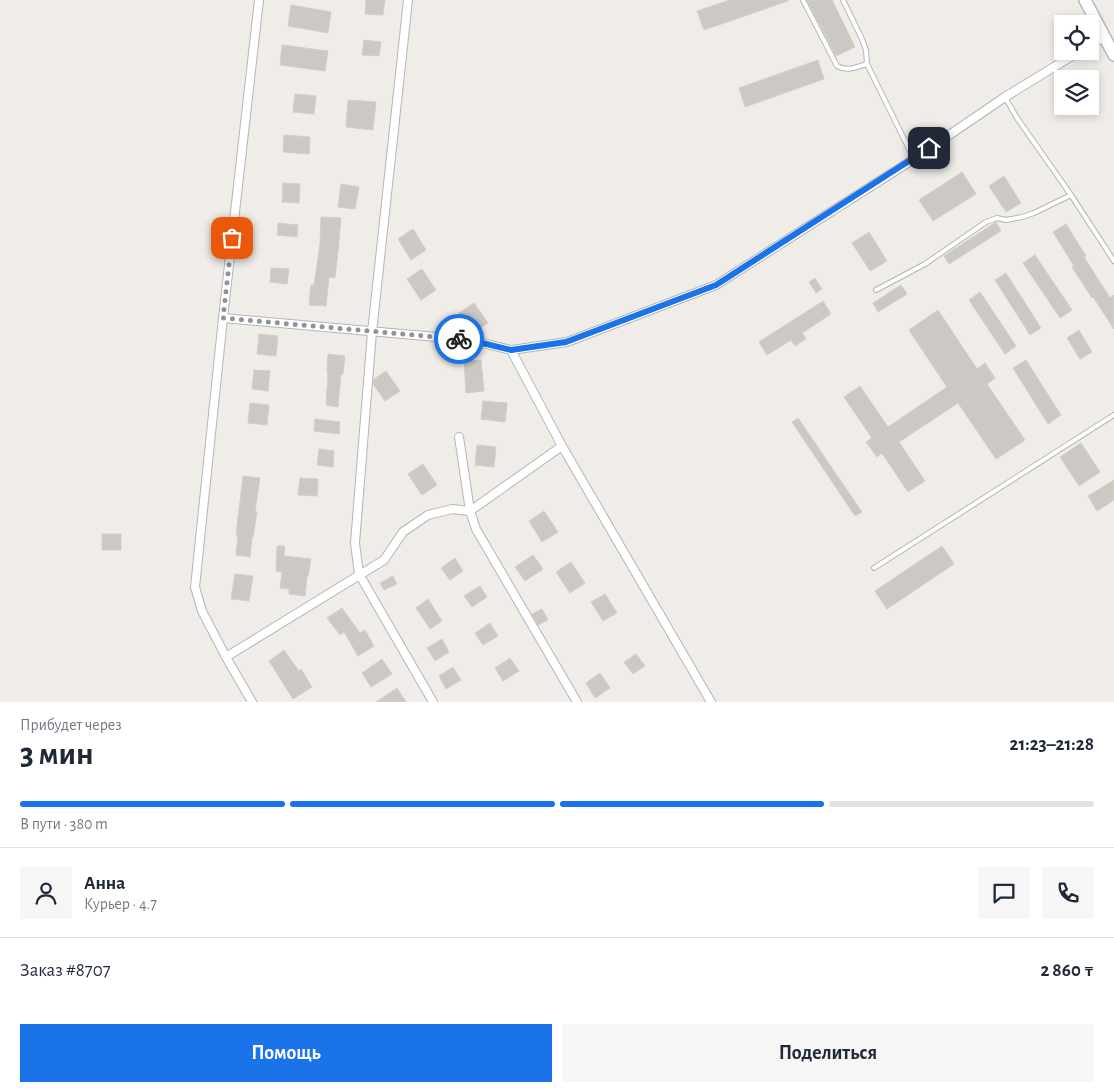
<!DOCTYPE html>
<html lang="ru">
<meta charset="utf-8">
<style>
body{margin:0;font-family:"Alegreya Sans",sans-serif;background:#f6f6f7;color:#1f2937;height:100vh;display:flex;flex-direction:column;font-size:19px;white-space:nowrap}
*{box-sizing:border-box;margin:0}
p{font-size:16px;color:#747a83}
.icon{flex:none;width:28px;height:28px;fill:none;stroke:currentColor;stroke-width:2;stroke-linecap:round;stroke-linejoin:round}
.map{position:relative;height:702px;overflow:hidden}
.drawer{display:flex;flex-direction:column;background:#fff;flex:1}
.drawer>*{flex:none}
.controls{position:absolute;left:1054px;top:15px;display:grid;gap:10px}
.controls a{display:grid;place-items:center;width:45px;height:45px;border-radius:0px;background:#fff;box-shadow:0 2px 8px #0003;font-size:25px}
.pin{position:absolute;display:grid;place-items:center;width:42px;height:42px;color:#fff;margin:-21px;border-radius:10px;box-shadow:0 2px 8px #0006}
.courier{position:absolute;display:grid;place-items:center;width:50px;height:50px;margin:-25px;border:4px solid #1a73e8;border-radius:50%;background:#fff;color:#222;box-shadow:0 1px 6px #0007}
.summary em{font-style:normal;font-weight:700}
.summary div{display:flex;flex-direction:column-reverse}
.summary{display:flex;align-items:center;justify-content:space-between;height:85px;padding:0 20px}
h1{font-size:32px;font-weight:700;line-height:38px}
.bar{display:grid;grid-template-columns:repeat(4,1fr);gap:8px 5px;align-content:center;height:60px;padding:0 20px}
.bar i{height:6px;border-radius:4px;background:#e0e1e3}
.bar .selected{background:#1a73e8}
.bar p{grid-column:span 4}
.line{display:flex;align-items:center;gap:12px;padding:0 20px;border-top:1px solid #e0e1e3}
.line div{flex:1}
.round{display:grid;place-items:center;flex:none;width:52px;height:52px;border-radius:0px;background:#f6f6f7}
.primary-button{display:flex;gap:10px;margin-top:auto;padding:10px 20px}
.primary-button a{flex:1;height:58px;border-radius:0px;background:#1a73e8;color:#fff;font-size:20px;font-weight:700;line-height:58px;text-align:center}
.primary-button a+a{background:#f6f6f7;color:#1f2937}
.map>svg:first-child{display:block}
.building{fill:#ccc8c4;stroke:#d5cec6}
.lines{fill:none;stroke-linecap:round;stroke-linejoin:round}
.lane-casing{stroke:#b2b5b9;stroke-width:6}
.street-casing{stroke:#b2b5b9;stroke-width:10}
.secondary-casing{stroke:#b4b7bb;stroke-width:14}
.lane{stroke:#fff;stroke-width:4}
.street{stroke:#fff;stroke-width:8}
.secondary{stroke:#fff;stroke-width:11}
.done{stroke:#929394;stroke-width:5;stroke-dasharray:0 9}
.route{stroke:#1a73e8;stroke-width:6}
</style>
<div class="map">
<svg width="1114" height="702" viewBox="0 0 1114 702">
<rect width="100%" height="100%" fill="#f0ede8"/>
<path class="building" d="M366,0h19l-2,15 -18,-1z
M730,0h58v1l-84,29 -7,-19z
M807,0h25l23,47 -19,9z
M291,5l40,7 -3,21 -40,-7z
M364,40l17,2 -2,14 -17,-1z
M282,45l46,6 -3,20 -45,-6z
M818,60l6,19 -79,28 -6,-19z
M295,94l21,2 -2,18 -21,-2z
M348,100l28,2 -3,28 -27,-3z
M284,135l26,2 -1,17 -26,-2z
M962,172l14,22 -43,27 -14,-21z
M1004,176l17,27 -15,9 -17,-26z
M283,183l17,1 -1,19 -17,-1z
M341,184l18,3 -4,22 -17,-2z
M321,217l20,1 -3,34 -3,26 -6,-1 -3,29 -17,-1 2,-20h3l6,-41z
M996,222l5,9 -52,33 -5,-8z
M278,223l20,2 -1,12 -20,-2z
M1066,224l20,32 -2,1 26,41 4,-3v34l-21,-32 -1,1 -20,-31 2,-1 -21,-34z
M413,229l13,21 -15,10 -13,-21z
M869,232l18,29 -17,10 -18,-28z
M1035,255l37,55 -12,8 -37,-55z
M271,268l18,1 -2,15 -17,-2z
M422,269l14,21 -15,10 -14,-21z
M1006,273l35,55 -11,7 -35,-55z
M815,278l7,11 -6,4 -7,-11z
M901,285l6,9 -29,18 -5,-9z
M980,292l36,54 -11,8 -36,-54z
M823,301l8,13 -29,19 4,6 -11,7 -4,-6 -24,15 -8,-13z
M474,303l14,20 -15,10 -14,-20z
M938,310l39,59 8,-6 10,15 -8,6 38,56 -29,19 -38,-56 -59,39 26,39 -17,11 -26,-39 -5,4 -11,-15 6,-4 -28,-41 16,-11 28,41 59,-40 -38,-57z
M1079,330l13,22 -12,7 -13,-21z
M259,334l19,2 -2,20 -19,-2z
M328,354l17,2 -2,18h-2l-3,33 -12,-2 2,-32h-1z
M481,360l3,31 -18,2 -2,-32z
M1026,360l35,55 -13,9 -35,-56z
M254,370l16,1 -2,20 -16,-2z
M386,371l14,20 -15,10 -12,-17 1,-5z
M483,401l24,2 -2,19 -24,-3z
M250,403l19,2 -2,20 -19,-2z
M798,418l64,94 -7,4 -63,-94z
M315,419l25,3 -1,12 -25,-3z
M1081,443l19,29 -21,14 -19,-29z
M477,445l19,2 -2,20 -19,-2z
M319,449l15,2 -1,16 -16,-2z
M423,464l14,21 -15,10 -14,-21z
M243,476l17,2 -5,34h2l-4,25h-1l-2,20 -14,-2 2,-20h-2z
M300,478l18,1 -1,17 -19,-1z
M1114,480v20l-17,11 -9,-15z
M544,511l14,21 -16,10 -13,-21z
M102,534h19v16h-19z
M277,546h8l-1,10 27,3 -3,17h-1l-2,20 -16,-2v-5l-9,-1 2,-16 -6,-1z
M942,546l12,18 -67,45 -12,-18z
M533,555l10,14 -18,12 -10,-14z
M455,558l8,13 -13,9 -9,-12z
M571,562l14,21 -15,10 -14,-21z
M235,574l18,2 -4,25 -18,-2z
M393,576l4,8 -13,6 -4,-7z
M480,586l7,11 -15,10 -8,-11z
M605,594l12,19 -14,8 -12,-19z
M428,599l14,22 -12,8 -14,-21z
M342,608l18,25 5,-3 9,16 -16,10 -14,-24 -4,3 -13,-17z
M542,609l6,11 -10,5 -6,-11z
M490,623l8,13 -15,9 -8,-12z
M442,639l7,13 -14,9 -8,-13z
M284,650l15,21 2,-2 11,18 -19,12 -24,-38z
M636,654l9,12 -12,8 -9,-12z
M510,658l9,13 -16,10 -8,-13z
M382,659l10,15 -21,13 -9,-14z
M453,667l8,13 -15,9 -7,-13z
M600,673l10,15 -15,10 -9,-15z
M397,688l9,14h-30z"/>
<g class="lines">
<defs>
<path id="lane" d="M803,0l34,66c11,6 19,1 30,-2
M843,0l19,39 4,11 1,14 47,95
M1005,97l12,21 54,77 43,66
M876,290l49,-26 61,-42 11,-4 9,2 16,-3 12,-4 37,-18
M874,568l240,-153"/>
<path id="street" d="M408,0l-36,332 -17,211 4,31 74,128
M1090,45l14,-8
M223,318l247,22 41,10 56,-8 149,-57 198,-126 91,-62 75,-46
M511,350l51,96 149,256
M459,437l11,74 6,18 101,173
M226,657l158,-97 19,-28 25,-17 24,-6 18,2 92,-65
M252,702l-26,-45 -24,-46 -7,-24 28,-269 36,-318"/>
<path id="secondary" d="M1085,0l29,55"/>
</defs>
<use href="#lane" class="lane-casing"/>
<use href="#street" class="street-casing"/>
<use href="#secondary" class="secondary-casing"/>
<use href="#lane" class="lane"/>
<use href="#street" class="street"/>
<use href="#secondary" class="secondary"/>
</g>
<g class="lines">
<path class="done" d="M232,238l-9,80 236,21"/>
<path class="route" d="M459,339l11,1 41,10 55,-8 150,-57 213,-137"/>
</g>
</svg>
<div class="controls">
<a><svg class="icon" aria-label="locate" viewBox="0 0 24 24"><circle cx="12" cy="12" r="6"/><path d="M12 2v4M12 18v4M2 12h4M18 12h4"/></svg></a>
<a><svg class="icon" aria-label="layers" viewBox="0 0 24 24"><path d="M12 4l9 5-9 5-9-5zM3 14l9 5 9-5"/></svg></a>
</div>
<div class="pin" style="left:232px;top:238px;background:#ea580c"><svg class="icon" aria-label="bag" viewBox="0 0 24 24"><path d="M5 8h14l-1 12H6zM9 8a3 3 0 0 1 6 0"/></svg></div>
<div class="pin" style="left:929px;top:148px;background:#1f2937"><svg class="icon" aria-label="home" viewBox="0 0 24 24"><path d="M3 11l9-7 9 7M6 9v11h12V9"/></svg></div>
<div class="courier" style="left:459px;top:339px"><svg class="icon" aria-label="bike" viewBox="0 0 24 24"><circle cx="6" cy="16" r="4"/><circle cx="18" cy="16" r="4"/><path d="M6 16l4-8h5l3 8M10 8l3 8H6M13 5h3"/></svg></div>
</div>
<section class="drawer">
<div class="summary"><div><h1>3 мин</h1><p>Прибудет через</p></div><em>21:23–21:28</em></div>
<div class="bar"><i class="selected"></i><i class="selected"></i><i class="selected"></i><i></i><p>В пути · 380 m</p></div>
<div class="line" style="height:90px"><a class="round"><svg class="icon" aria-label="person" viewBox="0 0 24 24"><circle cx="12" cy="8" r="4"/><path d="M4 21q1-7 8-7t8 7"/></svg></a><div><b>Анна</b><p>Курьер · 4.7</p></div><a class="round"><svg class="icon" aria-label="chat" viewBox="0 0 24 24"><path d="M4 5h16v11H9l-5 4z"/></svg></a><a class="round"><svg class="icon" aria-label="phone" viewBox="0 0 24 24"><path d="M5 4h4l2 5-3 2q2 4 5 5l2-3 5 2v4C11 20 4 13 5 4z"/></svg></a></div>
<div class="line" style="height:65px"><div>Заказ #8707</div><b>2 860 ₸</b></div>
<div class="primary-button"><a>Помощь</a><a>Поделиться</a></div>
</section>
